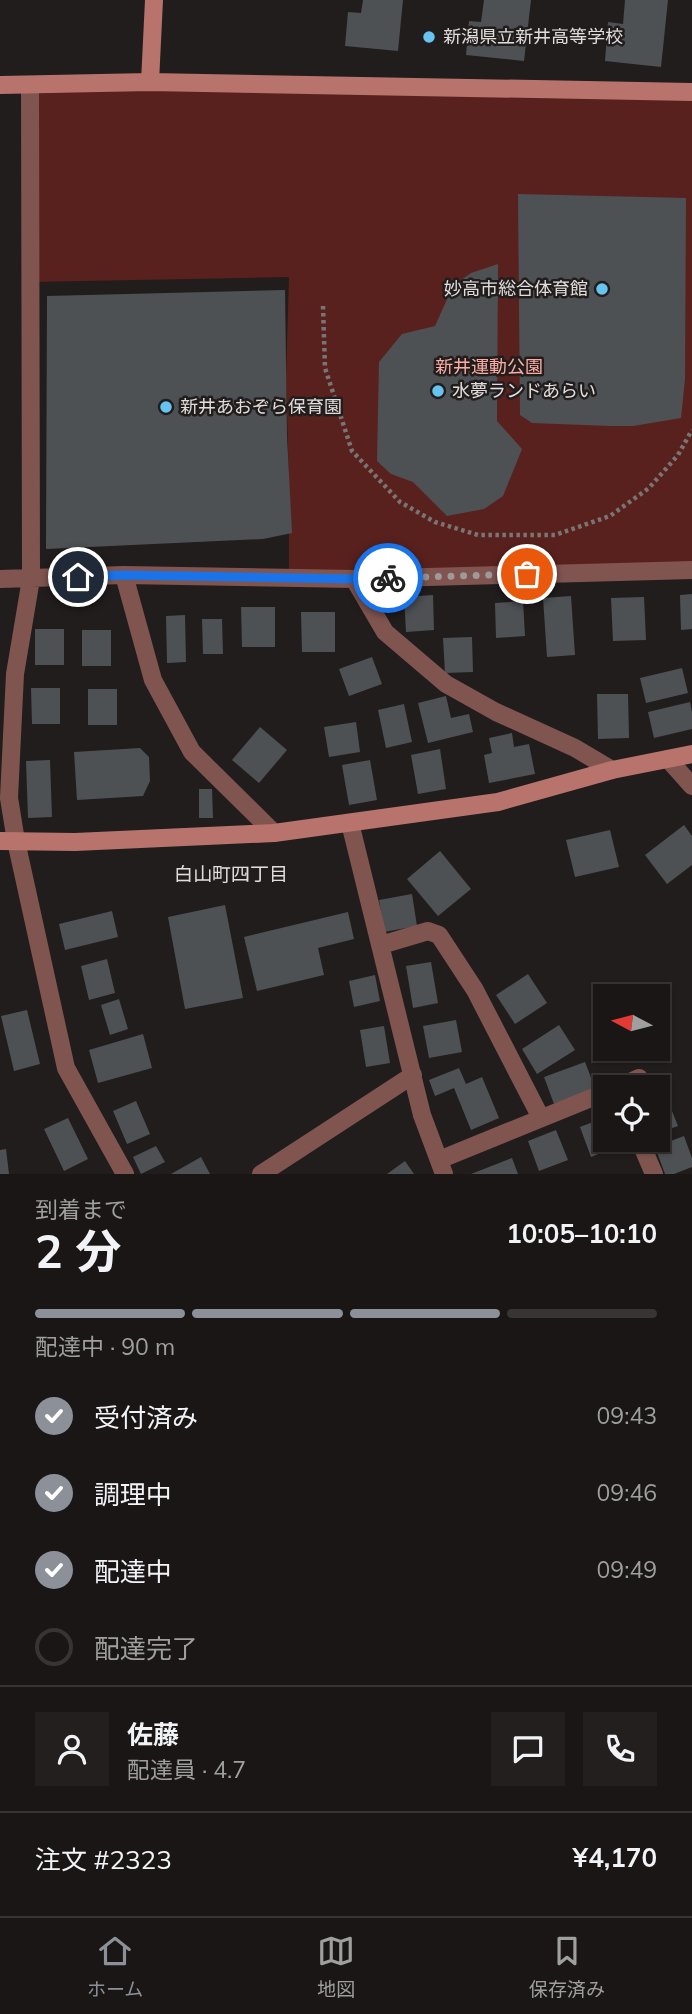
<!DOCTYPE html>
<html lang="ja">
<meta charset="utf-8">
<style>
body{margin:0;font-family:Mulish,"Noto Sans JP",sans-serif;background:#221f1e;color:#f1f3f6;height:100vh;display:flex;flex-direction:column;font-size:26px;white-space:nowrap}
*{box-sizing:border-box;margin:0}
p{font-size:23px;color:#9f9fa0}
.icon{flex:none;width:38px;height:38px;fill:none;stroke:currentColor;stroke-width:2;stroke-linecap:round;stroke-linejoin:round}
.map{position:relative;height:1174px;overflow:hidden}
.drawer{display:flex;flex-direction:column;background:#191615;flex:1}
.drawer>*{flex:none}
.needle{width:46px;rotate:277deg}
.fabs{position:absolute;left:593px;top:984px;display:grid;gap:14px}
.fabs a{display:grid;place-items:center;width:77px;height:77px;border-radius:0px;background:#191615;box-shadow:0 2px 5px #0004,0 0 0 2px #373534;font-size:35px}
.pin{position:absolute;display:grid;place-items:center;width:60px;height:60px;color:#fff;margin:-30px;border:4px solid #fff;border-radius:50%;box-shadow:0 2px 7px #0007}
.courier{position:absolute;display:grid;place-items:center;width:70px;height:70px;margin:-35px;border:5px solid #1a73e8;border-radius:50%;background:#fff;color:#222;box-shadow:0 2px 9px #0007}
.overview em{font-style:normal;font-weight:700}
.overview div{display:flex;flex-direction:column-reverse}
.overview{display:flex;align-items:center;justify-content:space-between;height:119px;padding:0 35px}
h1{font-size:46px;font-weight:700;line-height:52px}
.bar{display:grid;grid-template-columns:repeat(4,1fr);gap:10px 7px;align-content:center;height:84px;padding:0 35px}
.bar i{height:9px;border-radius:5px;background:#373534}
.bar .on{background:#8c9099}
.bar p{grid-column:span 4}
.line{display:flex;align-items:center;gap:18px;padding:0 35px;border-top:2px solid #373534}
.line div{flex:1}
.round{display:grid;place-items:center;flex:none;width:74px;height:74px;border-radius:0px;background:#221f1e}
ol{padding:0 35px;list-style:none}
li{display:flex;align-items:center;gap:21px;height:77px}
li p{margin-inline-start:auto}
li .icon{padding:7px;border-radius:50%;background:#8c9099;color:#fff;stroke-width:4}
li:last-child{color:#9f9fa0}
li i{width:38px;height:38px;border:4px solid #373534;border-radius:50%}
.tab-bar{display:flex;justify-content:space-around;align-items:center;height:98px;border-top:2px solid #373534;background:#191615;font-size:19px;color:#9f9fa0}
.tab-bar a{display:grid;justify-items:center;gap:4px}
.tab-bar .on{color:#8c9099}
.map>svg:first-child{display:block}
.green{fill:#59211d}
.building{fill:#4d5154}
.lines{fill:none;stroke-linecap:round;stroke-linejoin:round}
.path{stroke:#797575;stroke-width:4.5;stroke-dasharray:3.5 3.5;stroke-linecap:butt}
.street{stroke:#805550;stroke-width:18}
.secondary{stroke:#b8736c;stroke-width:18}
.done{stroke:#9e9a99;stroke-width:7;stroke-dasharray:0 12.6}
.route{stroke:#1a73e8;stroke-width:9}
.poi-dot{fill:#67c4ef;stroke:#211d1c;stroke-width:2.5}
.labels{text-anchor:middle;stroke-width:5;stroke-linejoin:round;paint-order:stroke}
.poi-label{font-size:18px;fill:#e1dddd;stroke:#211d1c;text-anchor:start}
.park-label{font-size:18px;fill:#fdada4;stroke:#211d1c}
.neighbourhood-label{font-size:19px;fill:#e1dddd;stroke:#211d1c}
</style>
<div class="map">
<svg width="692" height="1174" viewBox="0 0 692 1174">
<rect width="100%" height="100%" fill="#211d1c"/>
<path class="green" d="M30,85l662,7v477l-403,9v-94l-3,-107 3,-100 -258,5z"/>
<path class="building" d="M363,0h40l-5,51 -53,-5 3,-34 13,1z
M484,0h47l-7,61 -58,-6 3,-34 12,1z
M625,0h43l-7,67 -56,-6 3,-39 15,2z
M518,194l168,4 -1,181 -4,39 -48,8h-23l-78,-3 -12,-8z
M498,264l-1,157 25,28 -19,47 -19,13 -37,7 -34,-34 -22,-8 -14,-13 2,-99 23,-28 33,-8 18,-40 18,-13z
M285,290l2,146 5,97 -29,6 -217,10 1,-253z
M692,594v35l-11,1 -1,-35z
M433,595l1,35 -28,2 -2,-35z
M571,596l4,59 -28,2 -4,-59z
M644,597l2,43 -33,1 -2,-43z
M523,601l2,35 -29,2 -1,-35z
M241,607h34v40h-33z
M301,612h34v40h-33z
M185,615l1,47 -19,1 -1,-47z
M202,619h20l1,35h-20z
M35,629h29v36h-29z
M82,630h29v36h-29z
M472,637l1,35 -28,1 -2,-35z
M372,657l10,27 -33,12 -10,-27z
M682,668l6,25 -42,10 -6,-25z
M31,688h29v36h-28z
M88,689h29v36h-29z
M597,694h31l1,44 -31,1z
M446,696l5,22 18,-4 4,18 -45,11 -10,-40z
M690,702l2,10v17l-38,9 -6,-26z
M404,704l8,38 -26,6 -8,-38z
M356,722l4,30 -31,5 -5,-30z
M260,727l27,23 -28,33 -27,-23z
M512,733l2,14 15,-3 6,30 -46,9 -5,-28 8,-2 -3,-15z
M140,748l9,9 1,24 -7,15 -66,4 -3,-48z
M440,749l6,40 -28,5 -7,-39z
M50,760l2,57 -24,1 -2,-57z
M370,760l7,40 -28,5 -7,-40z
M199,789h13l1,29h-14z
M684,825l8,11v29l-25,19 -22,-29z
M610,830l9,37 -44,10 -9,-37z
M440,851l31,38 -33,27 -31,-37z
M412,894l5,32 -33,6 -5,-32z
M225,905l18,93 -58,11 -17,-92z
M112,911l6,26 -53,13 -6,-26z
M348,912l6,27 -36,9 6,27 -67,16 -13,-54z
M107,959l8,34 -26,7 -8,-34z
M431,962l7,41 -25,5 -7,-42z
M528,974l19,29 -32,21 -19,-29z
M375,975l5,26 -26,6 -5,-26z
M119,999l9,30 -18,6 -9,-30z
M27,1010l13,54 -26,7 -13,-55z
M456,1020l6,32 -33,6 -6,-32z
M559,1025l16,25 -38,24 -15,-25z
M384,1026l6,37 -24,4 -6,-37z
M143,1034l9,34 -54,15 -9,-33z
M585,1062l10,26 -41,16 -10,-27z
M459,1068l7,16 16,-7 17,41 -28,12 -17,-42 -19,8 -6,-16z
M666,1096l12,30 -20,7v-34z
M136,1101l14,33 -23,10 -14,-33z
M606,1117v22h11l3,6 -29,12 -11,-30z
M68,1118l20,41 -24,12 -20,-42z
M556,1130l12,30 -29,11 -11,-30z
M684,1136l8,22v9l-18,7h-9l-10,-27z
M156,1146l9,16 -24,12 -8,-17z
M6,1149l3,25h-9v-24z
M201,1157l9,17h-39z
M512,1158l6,16h-47z
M405,1161l9,13h-27z"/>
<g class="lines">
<path class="path" d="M323,306l2,62 27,83 48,51 35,20 43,13h77l55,-19 39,-28 29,-33 14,-25"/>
<path class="street" d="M30,85l1,494 -16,95 -6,124 7,43 50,227 59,106
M124,575l29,105 39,72 82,81
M0,579l124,-4 230,4 338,-9
M354,579l31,53 61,52 50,28 79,36 37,22
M668,759l24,27
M350,823l72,292 22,59
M381,945l47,-14 11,4 36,55 66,128
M619,1087l20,-9
M639,1139l15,35
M439,1160l167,-68
M261,1174l152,-99"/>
<path class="secondary" d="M150,82l4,-82
M0,85l150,-3 542,10
M0,841l75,1 199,-9 224,-31 114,-32 80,-16"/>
</g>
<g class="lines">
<path class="done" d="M388,578l139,-4"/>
<path class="route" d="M78,577l46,-2 230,4 34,-1"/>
</g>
<g class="poi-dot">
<circle cx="429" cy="37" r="7"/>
<circle cx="602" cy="289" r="7"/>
<circle cx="438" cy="391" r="7"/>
<circle cx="166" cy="407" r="7"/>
</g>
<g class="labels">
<g class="poi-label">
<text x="443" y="43">新潟県立新井高等学校</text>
<text x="588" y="295" text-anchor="end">妙高市総合体育館</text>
<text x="452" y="397">水夢ランドあらい</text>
<text x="180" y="413">新井あおぞら保育園</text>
</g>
<g class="park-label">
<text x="489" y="373">新井運動公園</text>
</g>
<g class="neighbourhood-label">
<text x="231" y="881">白山町四丁目</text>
</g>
</g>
</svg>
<div class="fabs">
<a><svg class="needle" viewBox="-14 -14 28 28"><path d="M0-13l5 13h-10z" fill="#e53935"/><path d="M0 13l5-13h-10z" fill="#9f9fa0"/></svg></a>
<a><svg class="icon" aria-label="locate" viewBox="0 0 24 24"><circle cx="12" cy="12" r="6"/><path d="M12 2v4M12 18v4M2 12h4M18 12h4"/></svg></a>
</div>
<div class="pin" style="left:527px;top:574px;background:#ea580c"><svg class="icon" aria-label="bag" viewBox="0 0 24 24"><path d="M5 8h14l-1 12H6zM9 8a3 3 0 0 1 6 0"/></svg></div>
<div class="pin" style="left:78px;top:577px;background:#1f2937"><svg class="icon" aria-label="home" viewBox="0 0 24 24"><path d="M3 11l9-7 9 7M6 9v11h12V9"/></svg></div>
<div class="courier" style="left:388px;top:578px"><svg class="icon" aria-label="bike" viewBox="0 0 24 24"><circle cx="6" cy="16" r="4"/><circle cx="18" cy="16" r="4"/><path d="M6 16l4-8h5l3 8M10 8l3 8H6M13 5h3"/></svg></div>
</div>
<section class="drawer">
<div class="overview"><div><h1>2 分</h1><p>到着まで</p></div><em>10:05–10:10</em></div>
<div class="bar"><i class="on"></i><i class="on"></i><i class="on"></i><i></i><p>配達中 · 90 m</p></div>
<ol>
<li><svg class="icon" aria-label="check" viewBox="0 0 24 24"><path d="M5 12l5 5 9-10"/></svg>受付済み<p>09:43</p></li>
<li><svg class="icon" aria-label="check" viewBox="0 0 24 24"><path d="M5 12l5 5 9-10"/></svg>調理中<p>09:46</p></li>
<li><svg class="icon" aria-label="check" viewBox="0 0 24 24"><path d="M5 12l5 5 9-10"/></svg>配達中<p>09:49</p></li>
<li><i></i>配達完了</li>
</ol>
<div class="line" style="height:126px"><a class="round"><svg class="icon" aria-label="person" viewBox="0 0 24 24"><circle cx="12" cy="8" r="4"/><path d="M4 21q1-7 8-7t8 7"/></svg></a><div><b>佐藤</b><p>配達員 · 4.7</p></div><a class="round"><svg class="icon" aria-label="chat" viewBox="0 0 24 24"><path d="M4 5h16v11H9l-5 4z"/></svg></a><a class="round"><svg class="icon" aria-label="phone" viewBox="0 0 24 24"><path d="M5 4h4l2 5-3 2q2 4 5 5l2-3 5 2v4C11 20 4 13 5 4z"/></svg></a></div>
<div class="line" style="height:91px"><div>注文 #2323</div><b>¥4,170</b></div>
</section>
<nav class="tab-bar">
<a class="on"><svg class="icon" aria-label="home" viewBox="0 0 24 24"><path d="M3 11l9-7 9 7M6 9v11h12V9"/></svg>ホーム</a>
<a><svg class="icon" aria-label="map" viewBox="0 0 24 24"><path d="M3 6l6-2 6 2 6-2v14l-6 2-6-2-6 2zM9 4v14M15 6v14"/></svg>地図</a>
<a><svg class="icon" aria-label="saved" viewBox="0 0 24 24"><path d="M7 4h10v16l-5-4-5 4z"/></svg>保存済み</a>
</nav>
